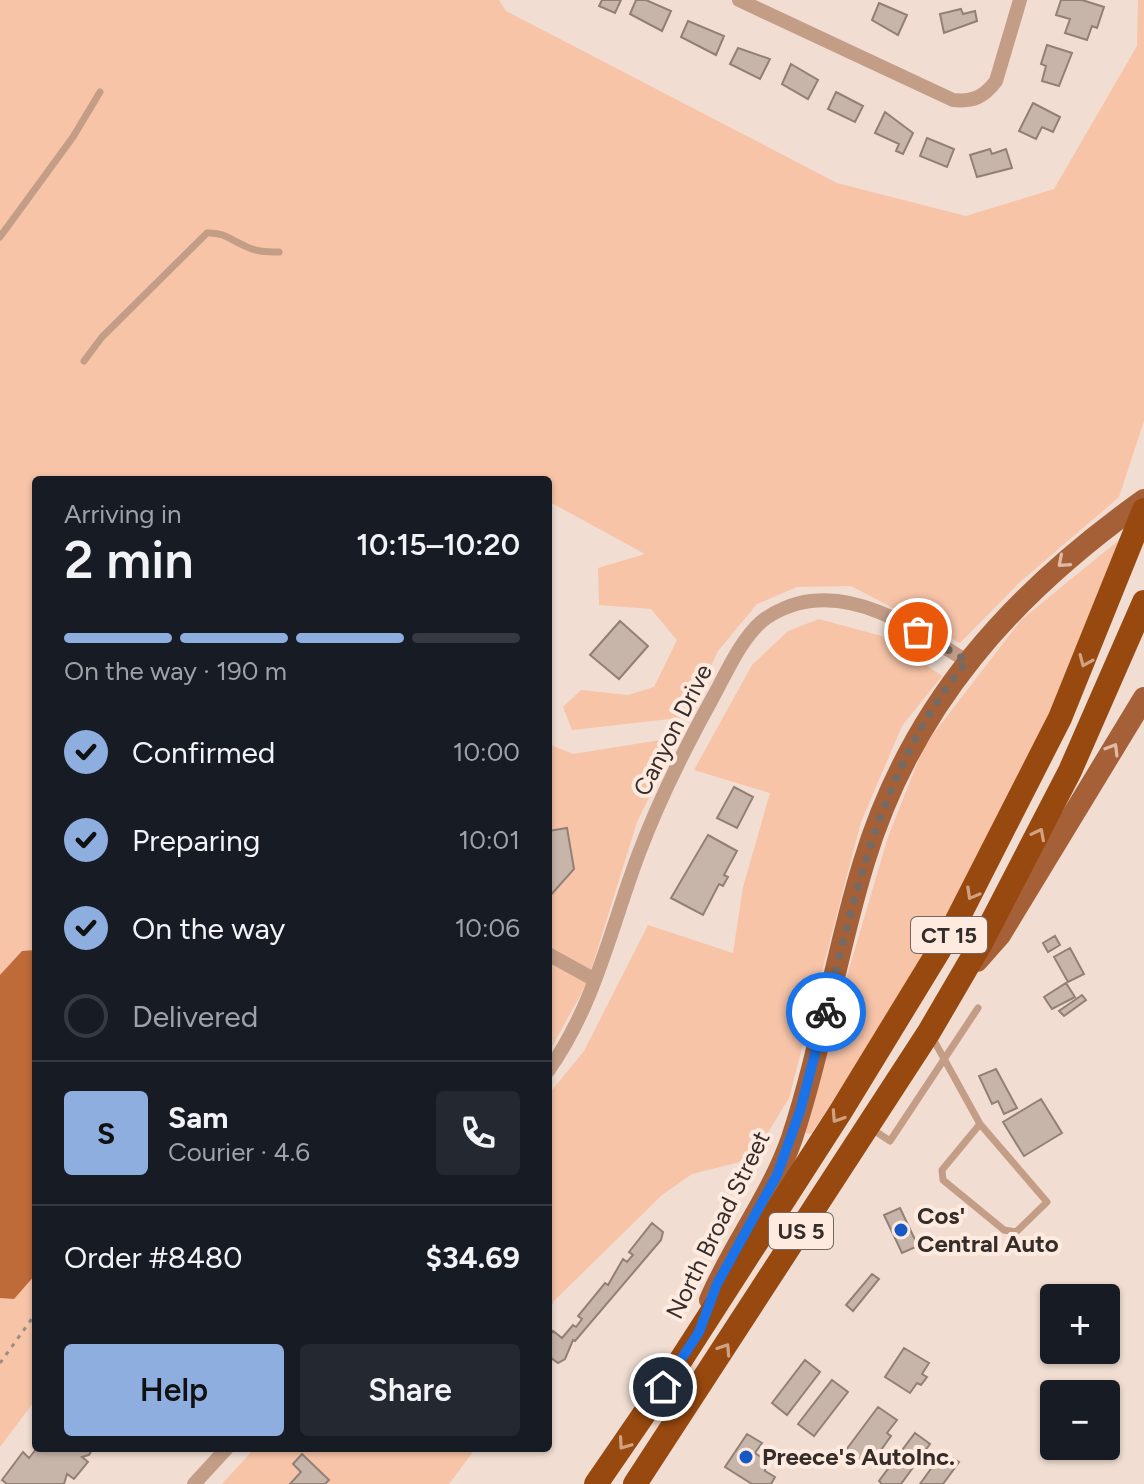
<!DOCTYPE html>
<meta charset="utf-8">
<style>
body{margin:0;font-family:Figtree,sans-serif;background:#242831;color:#f1f3f6;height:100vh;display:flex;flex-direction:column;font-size:30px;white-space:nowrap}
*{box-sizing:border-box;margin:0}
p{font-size:26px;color:#9ea1a6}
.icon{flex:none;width:44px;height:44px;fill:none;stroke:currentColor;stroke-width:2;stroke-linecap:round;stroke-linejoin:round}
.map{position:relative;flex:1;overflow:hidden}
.details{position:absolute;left:32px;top:476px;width:520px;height:976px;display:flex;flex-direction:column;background:#171b24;border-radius:8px;box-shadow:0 2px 6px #0004}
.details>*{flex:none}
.buttons{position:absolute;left:1040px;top:1284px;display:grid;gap:16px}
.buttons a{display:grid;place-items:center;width:80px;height:80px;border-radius:8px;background:#171b24;box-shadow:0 2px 6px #0004;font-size:40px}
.pin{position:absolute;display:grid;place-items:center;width:68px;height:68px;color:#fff;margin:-34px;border:4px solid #fff;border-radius:50%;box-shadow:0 2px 8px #0007}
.courier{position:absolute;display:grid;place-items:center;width:80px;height:80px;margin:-40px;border:6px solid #1a73e8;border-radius:50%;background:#fff;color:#222;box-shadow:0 2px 10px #0007}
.overview em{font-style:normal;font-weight:600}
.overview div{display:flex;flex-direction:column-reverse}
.overview{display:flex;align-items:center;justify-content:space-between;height:136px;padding:0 32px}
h1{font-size:52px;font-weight:600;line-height:60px}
.bar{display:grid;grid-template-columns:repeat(4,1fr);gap:12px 8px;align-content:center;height:96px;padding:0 32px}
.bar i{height:10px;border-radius:6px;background:#363941}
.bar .current{background:#8eaee0}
.bar p{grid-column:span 4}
.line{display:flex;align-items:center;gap:20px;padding:0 32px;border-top:2px solid #363941}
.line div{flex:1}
.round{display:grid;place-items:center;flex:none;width:84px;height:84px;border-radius:8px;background:#242831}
ol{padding:0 32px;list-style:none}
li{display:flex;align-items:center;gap:24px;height:88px}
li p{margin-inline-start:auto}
li .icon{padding:8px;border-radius:50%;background:#8eaee0;color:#111;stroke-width:4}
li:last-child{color:#9ea1a6}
li i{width:44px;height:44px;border:4px solid #363941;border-radius:50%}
.action{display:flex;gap:16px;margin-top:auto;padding:16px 32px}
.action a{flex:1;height:92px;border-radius:8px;background:#8eaee0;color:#111;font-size:32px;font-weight:600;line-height:92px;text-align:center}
.action a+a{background:#242831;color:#f1f3f6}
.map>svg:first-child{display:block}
.green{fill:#f7c4a8}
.water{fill:#be6b39}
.building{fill:#c8b5aa;stroke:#928076;stroke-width:2}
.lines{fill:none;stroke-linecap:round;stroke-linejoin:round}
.path{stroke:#9b8d85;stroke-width:3;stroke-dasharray:4 6;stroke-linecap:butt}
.lane{stroke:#c49d87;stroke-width:7}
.street{stroke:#c49d87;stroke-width:14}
.primary{stroke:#a56037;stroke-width:22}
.highway{stroke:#98490f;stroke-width:24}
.oneway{stroke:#e0baa5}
.oneway2{stroke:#d1a282}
.done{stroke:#766b64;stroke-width:8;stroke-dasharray:0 14.4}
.route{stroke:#1a73e8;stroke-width:10}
.poi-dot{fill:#1659c4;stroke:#ffeae0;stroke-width:3}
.labels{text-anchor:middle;stroke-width:8;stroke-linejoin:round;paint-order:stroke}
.shield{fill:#ffeae0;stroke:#716660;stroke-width:2}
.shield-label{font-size:22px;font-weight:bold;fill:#342d29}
.street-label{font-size:24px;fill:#342d29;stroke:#ffeae0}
.poi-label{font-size:24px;font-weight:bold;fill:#342d29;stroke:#ffeae0;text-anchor:start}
</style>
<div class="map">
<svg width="1144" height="1484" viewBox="0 0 1144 1484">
<rect width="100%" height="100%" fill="#f1ddd2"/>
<path class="green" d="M0,0h499l7,11 331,172 129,33 88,-27 83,-143 1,-46h6v421l-25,76 -99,85 -60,61 -109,-57 -54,1 -40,17 -39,47 -31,66 -115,13 -9,-23 18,-17 47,5 26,-8 23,-47 -26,-31 -52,-4 -1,-37 47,-14 -97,-53v-21h-512v919l-36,48z
M1119,540c-29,71 -55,145 -88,214 -62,133 -139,258 -220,380l-10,-2 87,-295 36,-91 97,-126z
M819,619l66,18 57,39 -40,50 -41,96 -72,276 -37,61 -60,15 -30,21 -108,106 -6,12v-218l36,-44 64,-126 85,28 10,-66 27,-94 -76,-23 58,-105 36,-34z
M679,737l-42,85 -50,161 -39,71v-316l5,8 20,8z
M255,1448h221l-27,36h-227z"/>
<path class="water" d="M36,950v324l-22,25 -14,-1v-323l22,-24z"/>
<path class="building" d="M602,0h19l-6,13 -16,-7z
M636,0h10l25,11 -9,20 -32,-17z
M1061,0h21l22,7 -7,21 -5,-2 -5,14 -22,-7 5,-14 -14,-4z
M879,3l28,12 -9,20 -26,-15z
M961,9l2,5 12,-3 2,10 -33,12 -4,-19z
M688,21l36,15 -8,19 -35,-18z
M1047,45l25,8 -13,33 -17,-5 4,-15 -5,-2z
M738,48l32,11 -10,20 -30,-15z
M791,64l27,16 -10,19 -26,-15z
M836,92l27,14 -8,16 -27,-13z
M1033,103l27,14 -7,15 -11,-5 -6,12 -17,-8z
M885,112l28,21 -10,21 -7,-3 3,-7 -24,-11z
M927,138l27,11 -7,18 -27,-11z
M990,149l2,5 14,-5 6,19 -35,9 -7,-22z
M620,621l28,25 -29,33 -29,-24z
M734,787l19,10 -16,31 -20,-10z
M567,828l7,41 -24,27 -2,-65z
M708,835l29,16 -13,24 4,2 -5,9 -4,-2 -16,31 -32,-17z
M1055,936l5,9 -12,7 -5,-9z
M1070,948l14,26 -16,8 -14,-25z
M1066,983l9,14 -23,12 -8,-12z
M1082,995l4,5 -22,16 -5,-5z
M996,1069l21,39 -13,6 -6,-13 -6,3 -13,-28z
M1041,1099l21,34 -38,23 -21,-34z
M900,1208l18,38 -16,7 -18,-38z
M652,1223l11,9 -2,8 -86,101 -2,-1 -8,19 -7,4 -7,-5 -3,4v-24l5,-7 9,7 11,-13 3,2 6,-8 -4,-3 27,-33 3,2 15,-26 4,3 6,-7 -4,-3z
M872,1274l7,5 -26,32 -7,-6z
M904,1348l25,15 -7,11 5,3 -6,8 -4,-2 -7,10 -25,-16z
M805,1360l15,12 -33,43 -15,-12z
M832,1380l16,12 -34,44 -16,-12z
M878,1407l19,13 -10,13 4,3 -15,21 -4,-3 -7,10 -19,-14z
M915,1433l15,11 -29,40h-19l-3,-3z
M747,1434l15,9 -7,10 12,8 -2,10 10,6 -4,7h-19l-27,-17z
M93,1448l-4,7 -7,2 6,5 -14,17 -7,-5 -3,10h-57l-5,-4 21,-28 6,6 8,-10z
M943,1452l16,10 -16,22h-23z
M302,1454l27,26 -4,4h-35l11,-12 -8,-8z"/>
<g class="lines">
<path class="path" d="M0,1363l36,-50"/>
<path class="lane" d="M0,237l73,-100 27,-45
M84,361l18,-24 105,-104c17,-1 24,7 38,13 11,6 22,6 34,6
M932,1037l48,87 -38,46 1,10 61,50 12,2 31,-30 -67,-78
M872,1129l18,12 88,-133"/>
<path class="street" d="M739,0l214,100c20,2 31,-3 43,-19l24,-81
M548,954l47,26
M548,1071c47,-66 63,-144 91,-218 20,-53 46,-105 73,-154 14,-25 27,-57 49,-77 13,-11 33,-19 50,-21 57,-7 108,32 156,60
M194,1484l33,-36"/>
<path class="primary" d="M977,961l23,-26 144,-237
M710,1300c24,-56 62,-104 82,-162 30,-91 44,-185 72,-276 48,-158 148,-268 280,-362"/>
<path class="highway" d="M596,1484l79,-115 166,-258 113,-185 106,-208 84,-208
M635,1484l294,-452 52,-89 89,-172 74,-169"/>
</g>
<defs><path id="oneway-chevron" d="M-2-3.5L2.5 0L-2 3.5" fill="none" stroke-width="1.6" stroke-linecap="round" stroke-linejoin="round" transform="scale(2)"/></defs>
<g class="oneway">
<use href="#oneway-chevron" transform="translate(1063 562) rotate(139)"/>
<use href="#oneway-chevron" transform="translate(1113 749) rotate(-59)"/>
</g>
<g class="oneway2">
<use href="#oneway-chevron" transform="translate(1085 661) rotate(113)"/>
<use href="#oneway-chevron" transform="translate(1039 834) rotate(-63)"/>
<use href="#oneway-chevron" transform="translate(972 894) rotate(119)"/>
<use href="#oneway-chevron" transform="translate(837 1117) rotate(123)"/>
<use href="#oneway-chevron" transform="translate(725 1349) rotate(-57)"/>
<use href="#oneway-chevron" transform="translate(624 1444) rotate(125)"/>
</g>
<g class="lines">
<path class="done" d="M826,1012c30,-124 58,-250 141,-351l-49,-29"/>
<path class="route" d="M663,1387l36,-55 18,-48 60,-109 23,-64 26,-99"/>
</g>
<g class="poi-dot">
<circle cx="901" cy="1230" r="8"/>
<circle cx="746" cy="1457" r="8"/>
</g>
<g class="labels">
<g class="shield">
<rect x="911" y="917" width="76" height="36" rx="6"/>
<rect x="769" y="1213" width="64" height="36" rx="6"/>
</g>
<g class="shield-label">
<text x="949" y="943">CT 15</text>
<text x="801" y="1239">US 5</text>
</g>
<g class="street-label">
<text transform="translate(673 730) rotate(-63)" y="8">Canyon Drive</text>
<text transform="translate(718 1225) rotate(-64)" y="8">North Broad Street</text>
</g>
<g class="poi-label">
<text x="917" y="1224">Cos'<tspan x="917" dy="28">Central Auto</tspan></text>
<text x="762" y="1465">Preece's AutoInc.</text>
</g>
</g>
</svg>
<div class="buttons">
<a>+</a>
<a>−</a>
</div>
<div class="pin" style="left:918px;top:632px;background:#ea580c"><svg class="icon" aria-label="bag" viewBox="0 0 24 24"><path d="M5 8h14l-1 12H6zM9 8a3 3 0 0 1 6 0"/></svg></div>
<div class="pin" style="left:663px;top:1387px;background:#1f2937"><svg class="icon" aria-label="home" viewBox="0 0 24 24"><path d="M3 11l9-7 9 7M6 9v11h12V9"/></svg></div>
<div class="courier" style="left:826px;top:1012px"><svg class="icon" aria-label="bike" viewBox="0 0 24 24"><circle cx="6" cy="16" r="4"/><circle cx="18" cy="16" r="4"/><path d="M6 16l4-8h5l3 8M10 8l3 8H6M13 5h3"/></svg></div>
<section class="details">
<div class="overview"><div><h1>2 min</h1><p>Arriving in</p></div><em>10:15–10:20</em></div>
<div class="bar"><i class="current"></i><i class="current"></i><i class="current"></i><i></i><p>On the way · 190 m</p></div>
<ol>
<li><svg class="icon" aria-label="check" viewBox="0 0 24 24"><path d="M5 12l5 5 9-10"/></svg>Confirmed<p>10:00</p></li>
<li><svg class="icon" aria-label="check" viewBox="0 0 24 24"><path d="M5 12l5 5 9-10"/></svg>Preparing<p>10:01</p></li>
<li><svg class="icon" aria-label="check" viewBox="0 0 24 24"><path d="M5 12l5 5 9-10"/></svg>On the way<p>10:06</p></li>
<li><i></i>Delivered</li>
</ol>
<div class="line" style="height:144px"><b class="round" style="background:#8eaee0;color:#111">S</b><div><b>Sam</b><p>Courier · 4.6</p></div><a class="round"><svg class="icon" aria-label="phone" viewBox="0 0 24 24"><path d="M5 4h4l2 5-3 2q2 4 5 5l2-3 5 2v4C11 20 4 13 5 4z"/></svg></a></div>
<div class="line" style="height:104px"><div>Order #8480</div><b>$34.69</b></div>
<div class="action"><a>Help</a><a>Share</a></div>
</section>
</div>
